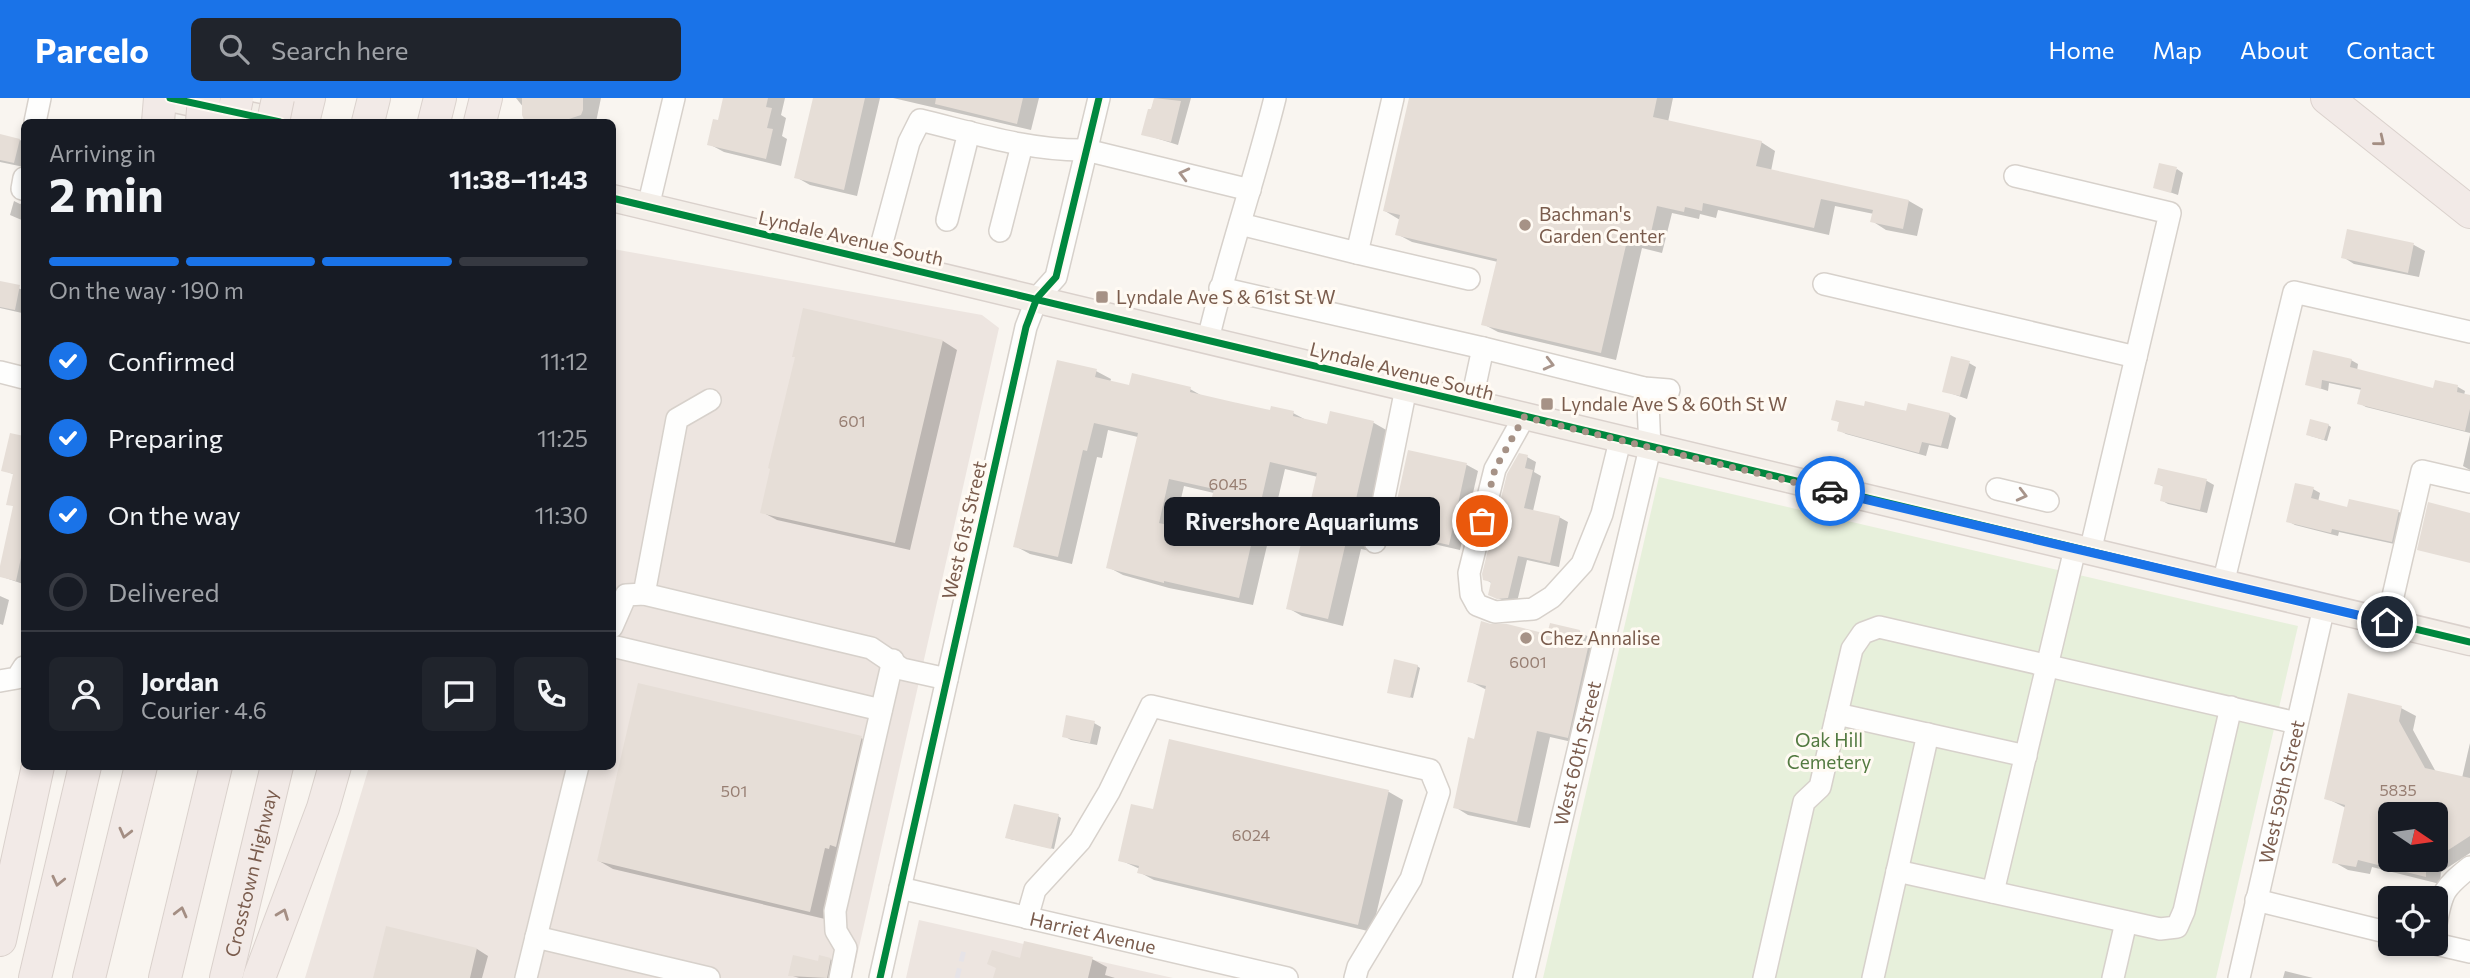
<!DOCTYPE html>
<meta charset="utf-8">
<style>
body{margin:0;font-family:Commissioner,sans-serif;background:#20242c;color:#f1f3f6;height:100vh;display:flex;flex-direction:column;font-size:26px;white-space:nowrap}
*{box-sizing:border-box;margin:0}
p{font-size:23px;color:#9ea1a6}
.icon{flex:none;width:38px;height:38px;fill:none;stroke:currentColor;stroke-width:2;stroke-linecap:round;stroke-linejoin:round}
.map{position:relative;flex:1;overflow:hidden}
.drawer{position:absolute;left:21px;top:21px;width:595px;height:651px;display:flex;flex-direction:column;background:#171b24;border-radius:10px;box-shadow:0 4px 10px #0003}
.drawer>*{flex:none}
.needle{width:46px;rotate:103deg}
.buttons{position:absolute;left:2378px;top:704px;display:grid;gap:14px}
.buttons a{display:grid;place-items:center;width:70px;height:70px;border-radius:10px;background:#171b24;box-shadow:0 4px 10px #0003;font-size:35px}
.pin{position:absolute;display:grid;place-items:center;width:60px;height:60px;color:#fff;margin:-30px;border:4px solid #fff;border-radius:50%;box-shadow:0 2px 7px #0007}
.courier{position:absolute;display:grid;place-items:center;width:70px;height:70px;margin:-35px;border:5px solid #1a73e8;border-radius:50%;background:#fff;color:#222;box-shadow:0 2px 9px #0007}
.bubble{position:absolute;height:49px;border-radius:10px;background:#171b24;box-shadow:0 4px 10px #0003;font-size:23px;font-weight:700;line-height:49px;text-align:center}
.headline em{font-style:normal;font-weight:700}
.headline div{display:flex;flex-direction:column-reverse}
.headline{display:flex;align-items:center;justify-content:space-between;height:119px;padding:0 28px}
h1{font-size:46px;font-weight:700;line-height:52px}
.bar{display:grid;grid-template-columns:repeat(4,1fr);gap:10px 7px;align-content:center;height:84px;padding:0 28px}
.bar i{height:9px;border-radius:5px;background:#363941}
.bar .active{background:#1a73e8}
.bar p{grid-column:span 4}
.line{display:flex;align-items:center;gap:18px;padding:0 28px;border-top:2px solid #363941}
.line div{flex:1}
.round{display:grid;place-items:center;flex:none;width:74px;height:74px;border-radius:10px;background:#20242c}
ol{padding:0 28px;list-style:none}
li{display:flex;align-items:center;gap:21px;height:77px}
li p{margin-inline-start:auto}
li .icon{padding:7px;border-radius:50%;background:#1a73e8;color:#fff;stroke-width:4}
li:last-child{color:#9ea1a6}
li i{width:38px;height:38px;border:4px solid #363941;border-radius:50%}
header{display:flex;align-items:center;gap:42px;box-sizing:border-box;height:98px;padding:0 35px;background:#1a73e8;color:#fff}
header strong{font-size:33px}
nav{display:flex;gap:38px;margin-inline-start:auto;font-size:24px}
.search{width:490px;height:63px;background:#20242c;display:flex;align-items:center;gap:18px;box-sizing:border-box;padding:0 24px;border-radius:10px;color:#9ea1a6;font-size:26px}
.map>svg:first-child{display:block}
.industrial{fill:#ede5e0}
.green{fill:#e7f0db}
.shadow{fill:#0003;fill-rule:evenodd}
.building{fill:#e6ded7;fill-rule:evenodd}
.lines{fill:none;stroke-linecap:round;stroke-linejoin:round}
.minor-casing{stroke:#d7d1cb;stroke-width:24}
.major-casing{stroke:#dad1cc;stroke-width:29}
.highway-casing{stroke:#dad1cc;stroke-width:34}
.minor{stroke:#fefefd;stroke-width:21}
.major{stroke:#f3eee8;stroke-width:26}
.highway{stroke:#f2eae7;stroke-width:32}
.rail{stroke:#e6e3e7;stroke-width:5;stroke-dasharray:10 7;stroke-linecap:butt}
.highway-bridge-casing{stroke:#dad1cc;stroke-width:34;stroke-linecap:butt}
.highway-bridge{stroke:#f2eae7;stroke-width:32}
.cycleway-casing{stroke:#fffaf3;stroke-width:11}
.cycleway{stroke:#00873e;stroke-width:7}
.oneway{stroke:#a48e83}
.oneway2{stroke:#a8958b}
.done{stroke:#a69286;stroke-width:7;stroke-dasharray:0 12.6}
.route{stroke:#1a73e8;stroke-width:9}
.poi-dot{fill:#a69286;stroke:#fffaf3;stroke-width:2.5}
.labels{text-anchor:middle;stroke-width:6;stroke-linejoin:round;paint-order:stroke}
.number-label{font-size:16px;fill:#977e72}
.poi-label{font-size:19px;fill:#7a5c4d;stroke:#fffaf3;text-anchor:start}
.street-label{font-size:19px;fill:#7a5c4d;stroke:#fffaf3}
.park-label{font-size:19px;fill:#537a41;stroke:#fffaf3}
</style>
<header>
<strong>Parcelo</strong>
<div class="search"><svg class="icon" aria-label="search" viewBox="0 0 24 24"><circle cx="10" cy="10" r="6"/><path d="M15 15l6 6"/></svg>Search here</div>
<nav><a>Home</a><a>Map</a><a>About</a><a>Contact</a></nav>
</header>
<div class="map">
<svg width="2470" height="880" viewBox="0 0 2470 880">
<rect width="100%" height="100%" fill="#f9f5f0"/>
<path class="industrial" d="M613,151l369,66 17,13 -147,650h-547l64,-211 243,-1z
M919,822l254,58h-267z"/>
<path class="green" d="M1659,379l639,149 -82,352h-673z"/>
<path class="shadow" d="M516,0h85l-5,24h-67l-3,-2 -2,-12z
M728,0h57l-4,17 5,3 -4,18 5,3 -6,27 -57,-14 -15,-8z
M815,0h65l-23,98 -47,-11 -14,-8z
M893,0h146l-8,32z
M1155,0h36l-13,47 -35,-11z
M1411,0h262l-5,24 93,20 14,9 -4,20 138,30 14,8 -6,27 -31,-6 -14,-9 2,-7 -39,-8 -6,29 -111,-25 -2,8 -16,-4 -1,5 -27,-6 -10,40 -20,-5 -26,112 -118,-28 -15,-8 15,-62 -86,-20 -15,-8 3,-14 -15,-9z
M0,38l24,5v26l-24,-5z
M2177,71l6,4 -5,22 -23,-8z
M14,103l6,3 4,-2v19l-14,-6z
M2348,133l66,14 11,6 -6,26 -65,-13 -11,-7z
M0,185l24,7 -2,23 -22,-5z
M804,212l139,31 14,9 -47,200 -133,-30 -15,-8 35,-155z
M2351,262l7,4 -1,7 78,19 23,-3 7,4 -1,4 6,2v36l-104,-26 -7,-4 3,-13 -33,-7 -1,8 -21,-7z
M1969,265l7,4 -9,32 -23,-8z
M1096,273l15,8 -1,3 21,5 59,2 14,8 67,15 22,1 15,8 21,5 3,-13 42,10 14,8 -22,98 4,3 -4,18 -5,-1 -18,77 -41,-10 -14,-8 30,-131 -33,-8 -32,136 -84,-17 -46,-13 -15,-8 30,-130 -30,-7 -6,28 -5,-1 -25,107 -42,-10 -15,-8zM1184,388l30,7 -10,42 -30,-7z
M1865,310l84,6 7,4 -8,31 -19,-4 -3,11 -80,-22 -7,-4 2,-7 -8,-4z
M2328,327l3,2 -4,14 -16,-5z
M12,337l12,3v71l-16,-5 7,-29 -12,-5z
M2470,337v35l-7,-4z
M1410,354l57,13 11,6 -18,79 -57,-13 -11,-6z
M1527,359l9,5 -2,10 7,4 -8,35 26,6 9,5 -9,45 -32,-7 -10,42 -9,1 -18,-9 3,-10 -8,-5z
M2159,372l48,11 7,4 -7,28 -39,-9 -7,-4 3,-13 -8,-4z
M2313,391l7,4 -2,9 30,7 2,-8 49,11 7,4 -7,29 -60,-13 -1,4 -43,-11 -7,-4z
M9,435l15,3 -1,48 -23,-8z
M0,498l9,4 -6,25 -3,-1z
M1579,533l13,8 -1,7 11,7 -21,91 -31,-7 -20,91 -62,-13 -13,-8 20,-66 12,-51 -18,-9 80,-45z
M1417,568l3,2 -7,30 -21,-5z
M2401,610l15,8 -3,14 23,42 26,6 8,-35v110l-29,19 -1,12 -68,-17 -2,7 -22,-4 -14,-8 12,-54 -20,-10zM2390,716h46v45h-46z
M1094,625l7,4 -4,18 -26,-5 -7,-4z
M861,640l15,8 -36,109 -15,64 -212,-50 -14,-8z
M1170,643l219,51 14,8 -31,132 -218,-52 -15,-8 1,-3 -20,-9 34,-49z
M1058,718l3,2 -7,31 -44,-10z
M387,830l90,21 11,7 -6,22h-107z
M830,861l3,2 -2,17h-32l-9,-3z
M1092,861l15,8 -2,8 10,3h-120l2,-10 24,-8z
M2285,873l28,7h-30z"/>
<path class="building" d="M522,0h61v12l-2,5 -12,4 -1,3h-43l-3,-7z
M723,0h45l-2,9 6,1 -5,20 6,1 -7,30 -59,-14 6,-26 5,1z
M813,0h52l-21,92 -50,-12z
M936,0h87l-6,26 -82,-20z
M1154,0l27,3 -10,41 -30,-7 7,-26h3z
M1409,0h248l-4,19 109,24 -6,25 153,34 -6,29 -33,-7 3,-12 -52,-11 -7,29 -111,-25 -1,8 -17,-4 -1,5 -27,-6 -9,40 -21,-5 -26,112 -120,-28 16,-66 -102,-24 5,-20 -17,-4z
M0,36l20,5 -6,24 -14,-3z
M2159,65l18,4 -6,26 -18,-5z
M2347,131l67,14 -6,30 -67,-15z
M0,183l20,4 -5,25 -15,-3z
M803,210l140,32 -48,203 -135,-30 10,-44 -2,-1 27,-111h-3z
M2313,252l39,9 -2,8 83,21 2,-8 23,5 -1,7 13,3v14l-5,22 -108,-27 4,-16 -39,-8 -1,9 -16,-4z
M1951,258l19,5 -10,35 -18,-4z
M1057,262l40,9 -2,8 34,8 3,-12 59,14 -1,5 43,10 37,8 1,-4 23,5 -1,5 34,8 3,-13 44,10 -23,100 5,1 -5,21 -5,-1 -18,77 -42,-10 31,-136 -47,-11 -31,136 -75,-17v2l-58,-15 32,-135 -44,-10 -7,28 -4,-1 -25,107 -45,-10zM1169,381l45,10 -11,44 -44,-10z
M1836,302l28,6 1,-5 41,10 2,-8 42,10 -9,33 -19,-4 -3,11 -82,-22 2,-9 -8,-2z
M2310,321l19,5 -5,16 -18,-5z
M10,335l14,3v108l-8,37 -16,-4v-11l13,-60 -7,-1 7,-31 -12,-3z
M1408,352l59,13 -18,82 -59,-13z
M1519,355l9,2 -3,13 8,2 -9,38 36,8 -10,47 -32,-7 -10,42 -11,1 -9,-4 3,-13 -8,-2 -1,-6 25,-100z
M2158,370l49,11 -7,31 -40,-9 3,-15 -9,-2z
M2295,385l19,4 -3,11 36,9 2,-8 50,11 -7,32 -60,-13 -1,4 -45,-11z
M2428,404l42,11v50l-53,-13z
M1481,523l10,3h16l40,10 3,-11 30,7 -3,10 12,3 -21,95 -31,-7 -20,91 -64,-14 15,-71 6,2 12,-53 -19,-4z
M1394,561l24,6 -8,33 -23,-5z
M638,585l224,53 -26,111 -6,-2 -1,4 -4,-1 -15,64 -213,-51z
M2348,595l54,13 -3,15 26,47 45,10v58l-34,22v-44h-46v45h36v18l-68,-17 -2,7 -24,-4 13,-58 -21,-6z
M1066,617l29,6 -5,22 -28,-6z
M1169,641l220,51 -31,135 -221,-52 2,-7 -21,-5 13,-57 22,5z
M1014,706l45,10 -8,35 -46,-11z
M386,828l91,22 -7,30h-97z
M1024,843l69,16 -5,21h-95l3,-10 -9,-4 5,-14 28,8z
M793,857l25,6 1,-6 12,3 -4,20 -39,-2z"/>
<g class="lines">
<defs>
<g id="minor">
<path d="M1393,0l-36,155 112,26"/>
<path d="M35,24l5,-24"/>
<path d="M2015,78l155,37 -80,339"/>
<path d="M22,91l2,-11"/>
<path d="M648,109l26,-109"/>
<path d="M947,122l22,-88"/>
<path d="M1240,126l117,29"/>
<path d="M1000,133l22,-86"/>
<path d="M877,163l32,-119 11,-22c54,13 109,31 166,30l164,40"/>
<path d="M1824,186l312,73"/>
<path d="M1220,190l263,60 161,40 25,2"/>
<path d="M1208,242c19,-82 47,-161 67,-242"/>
<path d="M0,274l24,6"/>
<path d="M1471,306l12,-56"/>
<path d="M1524,319l-29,52 -26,104 2,21 6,11 18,7 38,-3 19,-12 30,-33 20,-50 18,-73"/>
<path d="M1997,391l51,12"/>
<path d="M1375,444l31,-154"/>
<path d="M2223,486l71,-292 176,40"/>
<path d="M644,496l33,-175 33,-19"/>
<path d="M2387,524l35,-151 48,11"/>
<path d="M612,529l14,-32 18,-1 227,54 31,21 45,10"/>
<path d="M612,548l269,64"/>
<path d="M0,583l17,-3 7,-11"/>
<path d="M1837,616l189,42"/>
<path d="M1897,773l263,58 17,-2 7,-16 47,-204"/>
<path id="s1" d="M900,790l387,90"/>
<path d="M1993,794l82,-343"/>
<path d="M2256,802l134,33"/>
<path d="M1027,820l8,-28 45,-49 29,-49 42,-86 279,64 9,22 -28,87 -53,88 -3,11"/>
<path d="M2436,826c6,-33 8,-36 34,-57"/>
<path d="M536,839l173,41"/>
<path d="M2431,845l39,9"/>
<path d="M526,880l52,-212"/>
<path d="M840,880l6,-30 -10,-17 -1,-20 58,-251"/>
<path d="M880,880l146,-651 11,-29 19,-21 43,-179"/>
<path id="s2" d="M1524,880l126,-530 -2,-44 -4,-16"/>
<path d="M1764,880l40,-176 16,-15 32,-138 11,-16 16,-6 418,96"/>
<path d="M1873,880l55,-244"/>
<path d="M2113,880l13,-56"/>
<path id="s3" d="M2239,880l85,-371"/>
</g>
<path id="major" d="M170,0l110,24
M612,100l1858,444"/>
<g id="highway">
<path d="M2327,0l143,114"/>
<path d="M158,24l2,-24"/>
<path d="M303,24l6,-24"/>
<path d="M368,24l6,-24"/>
<path d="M434,24l6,-24"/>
<path d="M480,24l6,-24"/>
<path d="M0,842l38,-174"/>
<path d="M35,880l50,-212"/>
<path d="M89,880l52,-212"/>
<path d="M165,880l51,-212"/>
<path id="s4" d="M226,880l51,-212"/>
<path d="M259,880l64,-170 12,-42"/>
</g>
</defs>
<use href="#minor" class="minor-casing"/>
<use href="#major" class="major-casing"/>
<use href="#highway" class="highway-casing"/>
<use href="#minor" class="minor"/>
<use href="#major" class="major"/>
<use href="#highway" class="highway"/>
<path class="rail" d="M957,880l8,-32"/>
<defs>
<path id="highway-bridge" d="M202,24l2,-24
M232,24l5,-24
M273,24l5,-24"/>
</defs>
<use href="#highway-bridge" class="highway-bridge-casing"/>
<use href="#highway-bridge" class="highway-bridge"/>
<defs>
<path id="cycleway" d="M170,0l110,24
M612,100l1858,444
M880,880l146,-651 11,-29 19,-21 43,-179"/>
</defs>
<use href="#cycleway" class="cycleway-casing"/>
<use href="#cycleway" class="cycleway"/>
</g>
<defs><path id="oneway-chevron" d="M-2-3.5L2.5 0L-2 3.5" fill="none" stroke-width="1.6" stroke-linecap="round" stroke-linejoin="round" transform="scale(1.75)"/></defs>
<g class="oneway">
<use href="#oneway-chevron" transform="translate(2380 43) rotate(39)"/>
<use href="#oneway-chevron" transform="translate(125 735) rotate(104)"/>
<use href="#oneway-chevron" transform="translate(58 783) rotate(103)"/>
<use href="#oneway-chevron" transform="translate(181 814) rotate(-76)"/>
<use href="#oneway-chevron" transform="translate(283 816) rotate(-69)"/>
</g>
<g class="oneway2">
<use href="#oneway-chevron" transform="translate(1184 76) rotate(-166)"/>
<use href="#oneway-chevron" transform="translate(1549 266) rotate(14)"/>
<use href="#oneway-chevron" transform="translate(2022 397) rotate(14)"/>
</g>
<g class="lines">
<path class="done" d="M1482,423l13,-52 29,-52 306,74"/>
<path class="route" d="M1830,393l557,131"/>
</g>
<g class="poi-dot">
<circle cx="1525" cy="127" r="7"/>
<rect x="1095" y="192" width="14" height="14" rx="3.5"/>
<rect x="1540" y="299" width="14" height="14" rx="3.5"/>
<circle cx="1526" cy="540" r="7"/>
</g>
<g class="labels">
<g class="number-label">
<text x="852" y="329">601</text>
<text x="1228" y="392">6045</text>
<text x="1528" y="570">6001</text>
<text x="2398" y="698">5835</text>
<text x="734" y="699">501</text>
<text x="1251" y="743">6024</text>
</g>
<g class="poi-label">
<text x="1539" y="123">Bachman's<tspan x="1539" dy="22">Garden Center</tspan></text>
<text x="1116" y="206">Lyndale Ave S &amp; 61st St W</text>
<text x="1561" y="313">Lyndale Ave S &amp; 60th St W</text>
<text x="1540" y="547">Chez Annalise</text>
</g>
<g class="street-label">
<text transform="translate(851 140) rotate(13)" y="7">Lyndale Avenue South</text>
<text transform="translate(1402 273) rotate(14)" y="7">Lyndale Avenue South</text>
<text transform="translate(964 432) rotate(-77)" y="7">West 61st Street</text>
<text dy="7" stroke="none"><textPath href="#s2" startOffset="231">West 60th Street</textPath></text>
<text dy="7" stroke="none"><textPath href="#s3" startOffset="191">West 59th Street</textPath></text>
<text dy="7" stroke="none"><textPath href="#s4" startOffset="108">Crosstown Highway</textPath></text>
<text dy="7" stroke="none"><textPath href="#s1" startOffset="198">Harriet Avenue</textPath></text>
</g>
<g class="park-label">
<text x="1829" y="649">Oak Hill<tspan x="1829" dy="22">Cemetery</tspan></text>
</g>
</g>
</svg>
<div class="buttons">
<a><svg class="needle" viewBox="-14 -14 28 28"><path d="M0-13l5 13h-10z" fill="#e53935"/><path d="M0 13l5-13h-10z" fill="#9ea1a6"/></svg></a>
<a><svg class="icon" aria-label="locate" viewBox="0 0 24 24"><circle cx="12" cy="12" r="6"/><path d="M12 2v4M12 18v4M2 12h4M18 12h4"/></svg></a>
</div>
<div class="pin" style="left:1482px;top:423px;background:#ea580c"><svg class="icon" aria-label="bag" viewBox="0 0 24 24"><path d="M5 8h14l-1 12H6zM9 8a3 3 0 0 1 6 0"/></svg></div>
<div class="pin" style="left:2387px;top:524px;background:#1f2937"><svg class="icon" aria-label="home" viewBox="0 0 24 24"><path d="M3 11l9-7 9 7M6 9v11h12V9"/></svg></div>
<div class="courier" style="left:1830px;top:393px"><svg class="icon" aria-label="car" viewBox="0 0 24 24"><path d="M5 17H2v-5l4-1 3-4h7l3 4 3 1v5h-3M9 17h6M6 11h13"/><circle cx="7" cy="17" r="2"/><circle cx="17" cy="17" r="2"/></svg></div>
<div class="bubble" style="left:1164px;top:399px;width:276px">Rivershore Aquariums</div>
<section class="drawer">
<div class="headline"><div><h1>2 min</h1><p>Arriving in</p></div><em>11:38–11:43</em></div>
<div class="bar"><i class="active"></i><i class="active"></i><i class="active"></i><i></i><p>On the way · 190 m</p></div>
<ol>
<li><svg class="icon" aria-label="check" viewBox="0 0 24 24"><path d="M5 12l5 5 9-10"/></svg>Confirmed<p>11:12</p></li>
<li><svg class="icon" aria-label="check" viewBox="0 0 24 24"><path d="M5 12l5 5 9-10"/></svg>Preparing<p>11:25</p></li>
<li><svg class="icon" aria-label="check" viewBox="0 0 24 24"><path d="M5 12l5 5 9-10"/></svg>On the way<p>11:30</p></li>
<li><i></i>Delivered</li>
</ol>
<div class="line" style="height:126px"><a class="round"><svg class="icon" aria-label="person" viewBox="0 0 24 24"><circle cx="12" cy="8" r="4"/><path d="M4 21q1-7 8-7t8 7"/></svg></a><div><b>Jordan</b><p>Courier · 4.6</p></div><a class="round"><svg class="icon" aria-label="chat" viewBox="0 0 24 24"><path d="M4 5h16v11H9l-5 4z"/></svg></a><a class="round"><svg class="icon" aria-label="phone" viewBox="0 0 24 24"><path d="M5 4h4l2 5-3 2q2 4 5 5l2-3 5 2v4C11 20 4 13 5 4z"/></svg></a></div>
</section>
</div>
